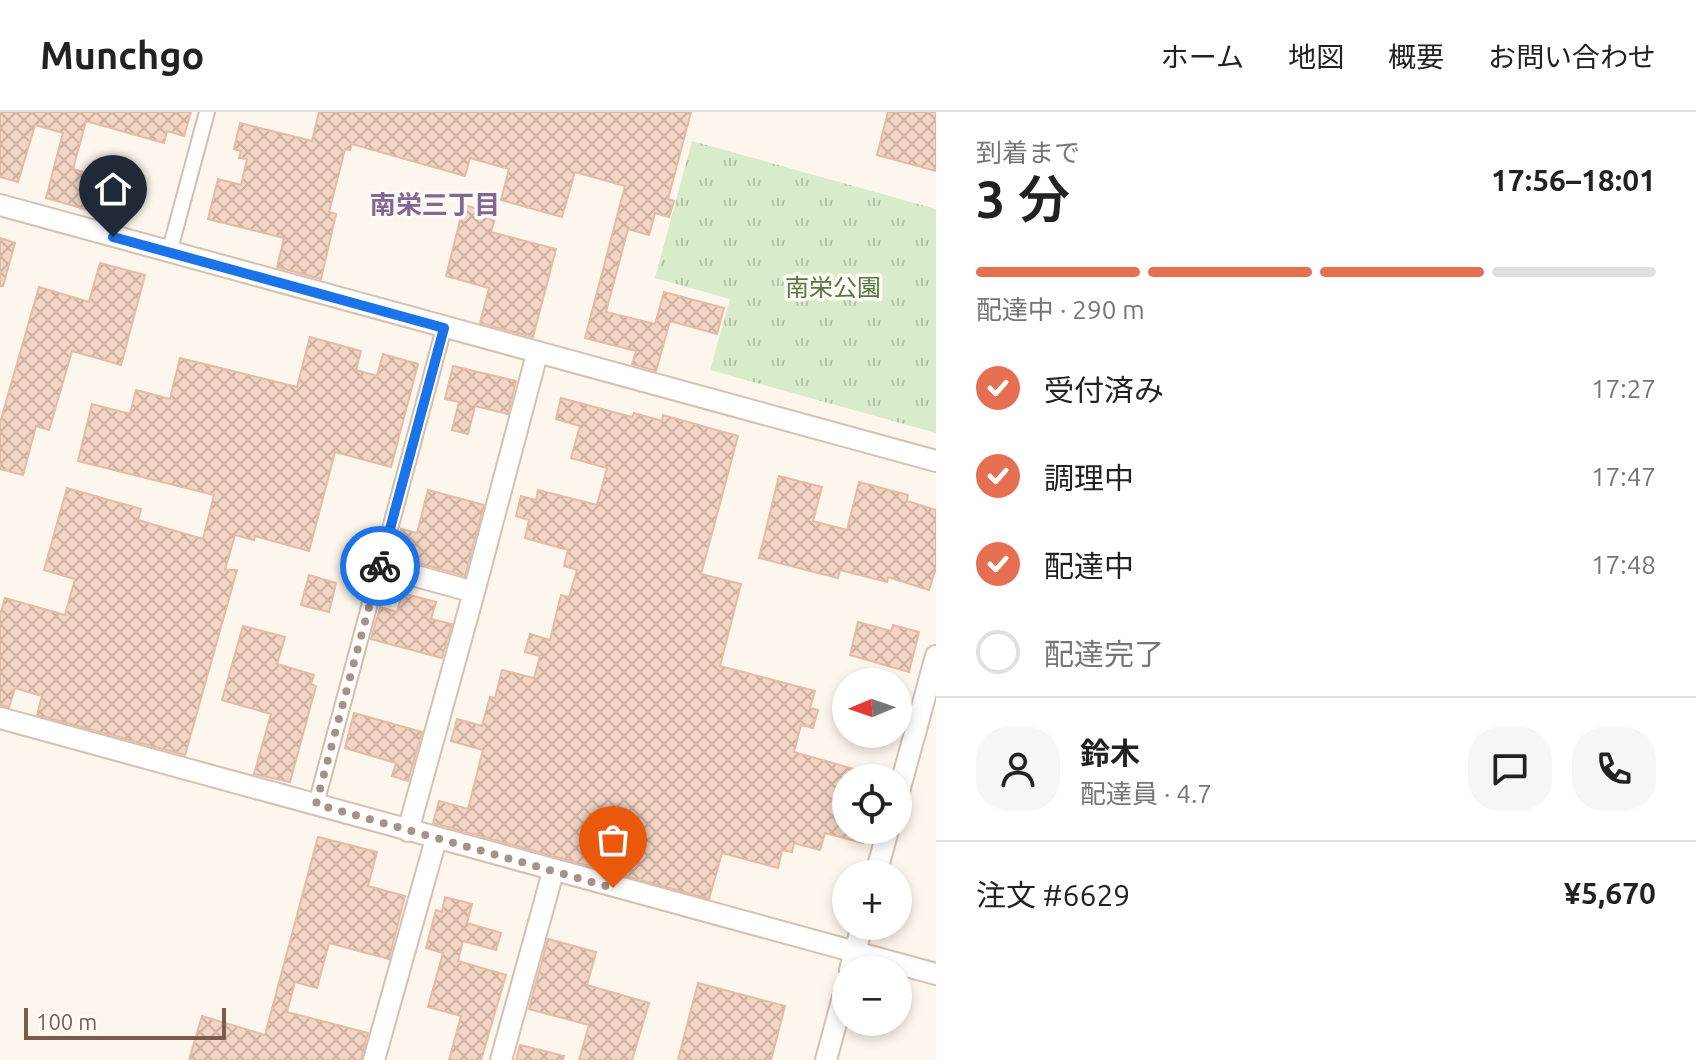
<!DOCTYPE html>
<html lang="ja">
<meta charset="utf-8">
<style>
body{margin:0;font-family:Ubuntu,"Noto Sans JP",sans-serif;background:#f6f6f6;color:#222;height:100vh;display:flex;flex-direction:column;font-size:30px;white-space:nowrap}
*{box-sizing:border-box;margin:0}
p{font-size:26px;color:#767676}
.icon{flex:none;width:44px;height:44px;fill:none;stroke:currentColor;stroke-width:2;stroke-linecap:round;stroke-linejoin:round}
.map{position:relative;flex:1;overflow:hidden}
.sheet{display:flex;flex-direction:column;background:#fff;width:760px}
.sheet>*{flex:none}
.needle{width:52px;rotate:268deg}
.buttons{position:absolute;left:832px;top:556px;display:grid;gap:16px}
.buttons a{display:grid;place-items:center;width:80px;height:80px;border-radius:50%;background:#fff;box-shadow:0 4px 12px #0003;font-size:40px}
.scale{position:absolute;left:24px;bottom:20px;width:202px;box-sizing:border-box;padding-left:8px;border:4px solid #7a5c4d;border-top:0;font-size:22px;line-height:28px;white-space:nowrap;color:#7a5c4d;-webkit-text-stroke:6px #fffaf3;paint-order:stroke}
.pin{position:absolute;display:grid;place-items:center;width:68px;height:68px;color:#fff;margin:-82px -34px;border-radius:50% 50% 50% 0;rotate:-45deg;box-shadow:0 0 8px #0007}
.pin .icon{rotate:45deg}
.courier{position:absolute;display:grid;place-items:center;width:80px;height:80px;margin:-40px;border:6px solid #1a73e8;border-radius:50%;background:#fff;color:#222;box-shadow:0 2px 10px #0007}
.headline em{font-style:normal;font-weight:600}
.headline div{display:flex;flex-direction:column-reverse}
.headline{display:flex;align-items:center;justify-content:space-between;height:136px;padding:0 40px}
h1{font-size:52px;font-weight:600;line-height:60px}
.bar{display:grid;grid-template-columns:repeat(4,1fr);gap:12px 8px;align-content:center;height:96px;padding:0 40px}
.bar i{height:10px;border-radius:6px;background:#e0e0e0}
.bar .current{background:#e76f51}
.bar p{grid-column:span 4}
.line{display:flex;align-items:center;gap:20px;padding:0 40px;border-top:2px solid #e0e0e0}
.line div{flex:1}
.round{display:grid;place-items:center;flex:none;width:84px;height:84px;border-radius:32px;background:#f6f6f6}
ol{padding:0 40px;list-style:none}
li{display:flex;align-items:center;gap:24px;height:88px}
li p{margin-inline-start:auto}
li .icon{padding:8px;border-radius:50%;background:#e76f51;color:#fff;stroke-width:4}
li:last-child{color:#767676}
li i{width:44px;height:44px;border:4px solid #e0e0e0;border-radius:50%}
header{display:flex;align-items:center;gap:48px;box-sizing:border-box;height:112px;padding:0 40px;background:#fff;border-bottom:2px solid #e0e0e0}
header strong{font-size:38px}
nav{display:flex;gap:44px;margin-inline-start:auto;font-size:28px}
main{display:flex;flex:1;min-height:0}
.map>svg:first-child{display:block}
.park{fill:url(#park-tufts)}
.building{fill:url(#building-cross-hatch);stroke:#e6bba3;stroke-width:2}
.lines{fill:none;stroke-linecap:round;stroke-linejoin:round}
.street-casing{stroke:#d1beb0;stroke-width:18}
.secondary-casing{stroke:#d6c0b0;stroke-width:24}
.street{stroke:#fff;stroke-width:14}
.secondary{stroke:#fff;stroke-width:20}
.done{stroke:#a89285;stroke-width:8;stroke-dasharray:0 14.4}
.route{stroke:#1a73e8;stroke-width:10}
.labels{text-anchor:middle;stroke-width:7;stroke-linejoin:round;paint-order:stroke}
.park-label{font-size:24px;fill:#537a41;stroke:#fffaf3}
.neighbourhood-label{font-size:26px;font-weight:bold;fill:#846695;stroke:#fffaf3}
</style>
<header>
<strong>Munchgo</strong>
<nav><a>ホーム</a><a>地図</a><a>概要</a><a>お問い合わせ</a></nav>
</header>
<main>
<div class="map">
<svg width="936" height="948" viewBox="0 0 936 948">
<defs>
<pattern id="park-tufts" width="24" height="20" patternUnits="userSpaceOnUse" patternTransform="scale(2)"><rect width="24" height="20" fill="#d8ecc9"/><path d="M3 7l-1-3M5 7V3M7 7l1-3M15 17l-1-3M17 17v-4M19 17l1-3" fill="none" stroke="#b4c2a5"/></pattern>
<pattern id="building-cross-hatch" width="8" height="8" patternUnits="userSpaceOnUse" patternTransform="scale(2)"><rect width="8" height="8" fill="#f3d5c3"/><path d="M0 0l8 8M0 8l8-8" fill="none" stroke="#cab0a1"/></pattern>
</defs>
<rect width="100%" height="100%" fill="#fdf6ec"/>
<path class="park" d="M692,29l244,68v224l-226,-63 20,-71 -75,-21z"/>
<path class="building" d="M0,0h191l-7,24 -17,-5 -3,12 -78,-22 -13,48 38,11 -9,34 -56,-16 17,-65 -28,-8 -17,57 -18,-5z
M319,0h372l-23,87 6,2 -5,16 -14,-4 -6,22 -21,-6 -22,83 49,12 9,-32 60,16 -7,26 -47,-13 -14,50 -24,-7 4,-13 -51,-13 40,-152 -50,-14 -13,45 -61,-17 8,-31 -39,-11 -5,18 -113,-32 -2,6 -5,-1 -16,63 7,2 -15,65 -44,-12 7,-29 -76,-19 10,-40 23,6 6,-26 -8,-1 2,-7 -7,-2 6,-26 72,18z
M888,0h48v59l-59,-16z
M464,93l32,9 -5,18 65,17 -23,88 -53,-14 9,-35 -43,-12z
M0,126l15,5 -12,43h-3z
M100,151l45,12 -24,90 -49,-14 -23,79 -13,-4 -13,49 -23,-6v-46l39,-136 50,15z
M310,225l51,14 -5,19 21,6 6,-22 35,10 -27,103 -56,-15 -26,99 -54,-15 -1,4 -19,-5 -10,35h12l-52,185 -148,-40 5,-19 -27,-8 -6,19 -9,-2v-90l5,-17 60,17 10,-36 -31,-9 23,-82 74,21 -3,11 65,19 11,-44 -136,-34 14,-57 38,10 6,-24 34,9 10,-41 117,29z
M453,254l63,15 -8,33 -33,-8 -7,28 -16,-4 7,-28 -14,-3z
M561,286l71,19 2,-4 28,8 1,-6 75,21 -37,138 40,10 -21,82 95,25 -5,17 8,2 -5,18 -12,-3 -7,27 81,23v3h-29v52h21l-4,13 -38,-10 -5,17 -26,-7 -2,9 -10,-2 -4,18 -56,-15 -13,46 -276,-76 6,-22 29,8 15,-59 -32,-9 6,-22 25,7 8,-29 5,1 7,-28 32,8 6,-22 -15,-4 5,-18 20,6 11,-45 8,2 8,-27 -13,-4 4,-16 -43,-12 4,-18 -13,-4 5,-20 15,4 2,-10 59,15 10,-37 -36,-10 9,-32 -24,-7z
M779,364l43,11 -9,34 34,9 12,-48 49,13 -1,6 29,9v58l-7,22 -41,-13 -1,5 -47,-12 -2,8 -79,-20z
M428,378l56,15 -19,71 -71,-20 7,-27 16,4z
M309,463l27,8 -7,29 -28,-7z
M402,481l34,9 -5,17 21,5 -10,34 -71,-19 9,-32 17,5z
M858,510l33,9 2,-6 26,7 -10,40 -59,-17z
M243,514l42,11 -8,27 37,11 -3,9 5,2 -26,96 -36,-8 17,-60 -49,-14z
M354,601l68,19 -14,49 -16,-5 4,-13 -51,-15z
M318,725l59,15 -9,34 37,10 -16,63 -60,-16 -12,45 -22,-6 -8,30 81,21 -7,27h-172l13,-44 63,19z
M445,785l27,7 -5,19 34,10 -5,17 -33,-9 -5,20 48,14 -25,85h-32l12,-44 -33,-9 15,-54 -17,-5 10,-38 6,2z
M548,827l48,13 -9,33 62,18 -17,57h-53l10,-35 -60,-16z
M698,871l87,23 -14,54h-93z
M520,933l44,11 -1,4h-47z"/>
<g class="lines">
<defs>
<path id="street" d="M169,141l38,-141
M316,692l128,-476"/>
<path id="secondary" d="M0,93l936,256
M380,454l94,26
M0,606l936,256
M898,683l38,-139
M408,719l66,-239 63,-238
M876,762l12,-44
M850,858l12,-44
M374,948l62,-221
M501,948l52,-188
M826,948l20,-74"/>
</defs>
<use href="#street" class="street-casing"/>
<use href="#secondary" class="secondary-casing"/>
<use href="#street" class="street"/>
<use href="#secondary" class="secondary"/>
</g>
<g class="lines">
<path class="done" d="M380,454l-64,238 297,84"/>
<path class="route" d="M113,125l331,91 -64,238"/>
</g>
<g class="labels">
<g class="park-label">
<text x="833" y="184">南栄公園</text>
</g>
<g class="neighbourhood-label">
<text x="435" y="102">南栄三丁目</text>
</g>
</g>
</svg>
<div class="buttons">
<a><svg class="needle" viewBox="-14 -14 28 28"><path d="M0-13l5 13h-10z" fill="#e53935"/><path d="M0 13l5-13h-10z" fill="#767676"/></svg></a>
<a><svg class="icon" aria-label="locate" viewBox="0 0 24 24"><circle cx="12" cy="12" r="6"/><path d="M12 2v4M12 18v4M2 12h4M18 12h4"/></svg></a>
<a>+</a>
<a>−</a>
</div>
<div class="scale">100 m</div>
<div class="pin" style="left:613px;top:776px;background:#ea580c"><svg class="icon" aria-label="bag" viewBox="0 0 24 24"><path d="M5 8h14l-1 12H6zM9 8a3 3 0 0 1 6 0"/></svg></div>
<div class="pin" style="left:113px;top:125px;background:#1f2937"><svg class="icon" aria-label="home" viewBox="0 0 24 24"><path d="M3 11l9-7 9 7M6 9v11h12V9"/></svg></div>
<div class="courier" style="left:380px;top:454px"><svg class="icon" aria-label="bike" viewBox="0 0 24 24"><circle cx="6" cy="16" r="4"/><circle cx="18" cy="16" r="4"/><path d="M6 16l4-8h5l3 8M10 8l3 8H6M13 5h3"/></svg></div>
</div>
<section class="sheet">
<div class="headline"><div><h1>3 分</h1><p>到着まで</p></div><em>17:56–18:01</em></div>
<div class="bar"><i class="current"></i><i class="current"></i><i class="current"></i><i></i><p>配達中 · 290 m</p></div>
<ol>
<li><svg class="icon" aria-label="check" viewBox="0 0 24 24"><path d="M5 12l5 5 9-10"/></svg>受付済み<p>17:27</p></li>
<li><svg class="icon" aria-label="check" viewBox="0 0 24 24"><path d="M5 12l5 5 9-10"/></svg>調理中<p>17:47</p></li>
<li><svg class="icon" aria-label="check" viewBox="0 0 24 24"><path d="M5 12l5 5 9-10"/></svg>配達中<p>17:48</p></li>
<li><i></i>配達完了</li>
</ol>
<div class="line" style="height:144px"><a class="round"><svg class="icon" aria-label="person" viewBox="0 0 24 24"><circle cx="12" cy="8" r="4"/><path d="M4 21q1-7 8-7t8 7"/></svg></a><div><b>鈴木</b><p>配達員 · 4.7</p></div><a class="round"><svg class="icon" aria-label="chat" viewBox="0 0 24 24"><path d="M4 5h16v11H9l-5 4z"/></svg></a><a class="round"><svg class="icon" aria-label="phone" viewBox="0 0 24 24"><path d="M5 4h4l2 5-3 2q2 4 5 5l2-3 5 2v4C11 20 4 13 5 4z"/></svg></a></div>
<div class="line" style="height:104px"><div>注文 #6629</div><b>¥5,670</b></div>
</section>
</main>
